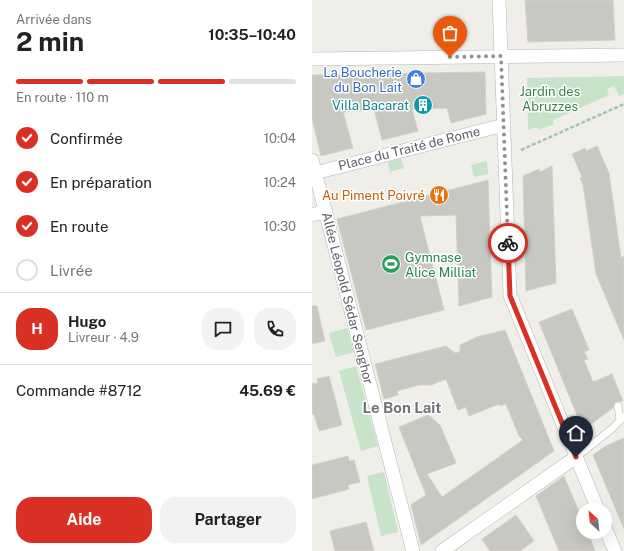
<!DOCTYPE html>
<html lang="fr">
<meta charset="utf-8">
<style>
body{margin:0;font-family:"Public Sans",sans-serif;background:#f2f2f2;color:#222;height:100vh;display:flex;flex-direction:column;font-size:15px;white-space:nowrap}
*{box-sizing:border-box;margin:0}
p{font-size:13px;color:#767676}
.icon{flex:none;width:22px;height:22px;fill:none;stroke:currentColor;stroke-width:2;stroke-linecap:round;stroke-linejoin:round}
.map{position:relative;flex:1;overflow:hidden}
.sheet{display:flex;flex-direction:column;background:#fff;width:312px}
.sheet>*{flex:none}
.needle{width:26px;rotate:333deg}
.tools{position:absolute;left:264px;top:503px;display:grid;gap:8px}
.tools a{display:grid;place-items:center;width:36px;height:36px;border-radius:50%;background:#fff;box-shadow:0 4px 16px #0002;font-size:20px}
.pin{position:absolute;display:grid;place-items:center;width:34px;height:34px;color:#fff;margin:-41px -17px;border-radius:50% 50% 50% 0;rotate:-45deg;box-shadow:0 0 4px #0007}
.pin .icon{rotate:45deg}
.courier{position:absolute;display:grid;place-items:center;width:40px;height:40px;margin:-20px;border:3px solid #d93025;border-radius:50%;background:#fff;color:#222;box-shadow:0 1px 5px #0007}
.overview em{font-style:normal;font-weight:700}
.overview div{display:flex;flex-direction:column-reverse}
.overview{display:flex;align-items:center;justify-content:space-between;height:68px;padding:0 16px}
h1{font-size:26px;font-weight:700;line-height:30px}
.bar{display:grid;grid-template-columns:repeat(4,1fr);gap:6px 4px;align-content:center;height:48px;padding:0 16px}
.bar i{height:5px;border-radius:3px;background:#e0e0e0}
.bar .on{background:#d93025}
.bar p{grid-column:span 4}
.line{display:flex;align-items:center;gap:10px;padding:0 16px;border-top:1px solid #e0e0e0}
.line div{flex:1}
.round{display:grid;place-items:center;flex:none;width:42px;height:42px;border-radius:16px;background:#f2f2f2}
ol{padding:0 16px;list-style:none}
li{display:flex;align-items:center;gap:12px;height:44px}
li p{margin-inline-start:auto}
li .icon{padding:4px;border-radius:50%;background:#d93025;color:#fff;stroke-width:4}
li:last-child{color:#767676}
li i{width:22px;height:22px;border:2px solid #e0e0e0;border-radius:50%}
.button{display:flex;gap:8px;margin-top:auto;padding:8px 16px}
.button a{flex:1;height:46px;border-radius:16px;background:#d93025;color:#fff;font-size:16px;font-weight:700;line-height:46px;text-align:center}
.button a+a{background:#f2f2f2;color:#222}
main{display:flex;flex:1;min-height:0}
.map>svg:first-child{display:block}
.green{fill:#c7e4ca}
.building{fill:#c8c8c2;stroke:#d4d1c6}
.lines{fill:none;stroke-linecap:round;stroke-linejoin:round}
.lane-casing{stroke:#b4b6ba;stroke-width:8}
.street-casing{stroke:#b4b6ba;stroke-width:14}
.path{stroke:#a0c5ae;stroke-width:2.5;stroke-dasharray:4 2;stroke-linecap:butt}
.lane{stroke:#fff;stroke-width:7}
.street{stroke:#fff;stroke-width:13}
.done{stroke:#919294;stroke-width:4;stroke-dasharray:0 7.2}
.route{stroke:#d93025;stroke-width:5}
.labels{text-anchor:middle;stroke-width:3;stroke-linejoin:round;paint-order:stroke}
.shop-label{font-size:13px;fill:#366cbe;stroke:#fff;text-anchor:end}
.park-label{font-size:13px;fill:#3f854a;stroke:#fff}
.culture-label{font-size:13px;fill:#0d838f;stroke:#fff;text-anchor:end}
.street-label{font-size:13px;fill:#5f6166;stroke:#fff}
.food-label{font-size:13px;fill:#c56008;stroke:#fff;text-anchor:end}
.leisure-label{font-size:13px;fill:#27864d;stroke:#fff;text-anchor:start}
.quarter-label{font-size:15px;font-weight:bold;fill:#707378;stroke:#fff}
</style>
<main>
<section class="sheet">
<div class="overview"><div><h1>2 min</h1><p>Arrivée dans</p></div><em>10:35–10:40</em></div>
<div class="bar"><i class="on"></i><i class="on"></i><i class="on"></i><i></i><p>En route · 110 m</p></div>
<ol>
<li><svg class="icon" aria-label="check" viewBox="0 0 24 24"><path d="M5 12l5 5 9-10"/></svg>Confirmée<p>10:04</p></li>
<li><svg class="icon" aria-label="check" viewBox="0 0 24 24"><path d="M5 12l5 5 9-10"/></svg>En préparation<p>10:24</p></li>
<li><svg class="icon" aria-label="check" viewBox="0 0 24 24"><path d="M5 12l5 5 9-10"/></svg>En route<p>10:30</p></li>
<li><i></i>Livrée</li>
</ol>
<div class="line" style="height:72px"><b class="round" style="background:#d93025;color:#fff">H</b><div><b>Hugo</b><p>Livreur · 4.9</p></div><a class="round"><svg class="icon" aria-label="chat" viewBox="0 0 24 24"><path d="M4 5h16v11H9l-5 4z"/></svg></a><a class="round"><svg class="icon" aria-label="phone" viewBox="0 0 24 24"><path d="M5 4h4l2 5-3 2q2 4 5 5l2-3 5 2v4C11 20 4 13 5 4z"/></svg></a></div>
<div class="line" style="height:52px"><div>Commande #8712</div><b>45.69 €</b></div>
<div class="button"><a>Aide</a><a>Partager</a></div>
</section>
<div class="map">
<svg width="312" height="551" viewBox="0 0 312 551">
<rect width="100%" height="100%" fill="#efeee8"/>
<path class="green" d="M312,76v18l-5,2 -5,-10 -7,3 2,6 -56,25 1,4 -15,6 -2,-3 -9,3 -1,-52z
M89,156l3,12 -14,4 -3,-12z
M175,161l1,13 -14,3 -3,-12z
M35,328l7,24 -18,5 -7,-24z
M44,366l22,80 -17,5 -22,-80z
M72,472l14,60 -17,4 -14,-60z"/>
<path class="building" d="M213,0h88l2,40 -87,2z
M173,72l1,42 -35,9 -4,-15 -35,1 6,22 -36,9 -8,-31 -31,3 10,36 -32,8 -9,-37v-44z
M285,146l12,27 12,85 3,-2v84l-28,-66 -13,-89 -3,-7 2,-1 -10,-23 13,-6 1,3z
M240,166l4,117 -30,8 -3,-115 16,-7 1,3z
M176,180l4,117 -33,9 -3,-91 -36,1 24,94 -78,20 -29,-111z
M0,306h5l8,35 -13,3z
M260,309l17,41 -5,2 4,7 -4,1 9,22 19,-8 11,27 -8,1 -2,6 -30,22 -44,-108z
M193,330l49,121 -133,94 -10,-40 15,-10 -27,-68 29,-12 12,10 16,38 -29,11 15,23 81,-57 -4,-4 -13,-32 -6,2 -1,-2 -30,12 -3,-9 -8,3 -12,-31 -15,6h-12l-22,6 1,4 -14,4 -9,-35 67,-17 4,-1 9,7 5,-1v-7l17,-8z
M17,376l13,49 -23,6 -5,-17h-2v-30l6,-1 -1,-4z
M312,438v91l-31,-74 13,-9z
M36,456l1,5 5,-1 6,22 -12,3 1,4 -37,10v-34z
M252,476l19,45v11h5l7,19h-36l-23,-55z
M204,515l18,26 -14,10h-30l-8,-12z
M54,522l8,29h-39l-5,-20z"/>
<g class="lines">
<defs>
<path id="lane" d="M306,406l2,14
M264,457l37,-29 11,-12"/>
<path id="street" d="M187,0l11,295 88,215
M0,59l312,-4
M0,160l101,391
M3,173l189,-48
M0,215l14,-4
M293,528l10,23
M130,551l134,-94"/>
</defs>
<use href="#lane" class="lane-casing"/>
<use href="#street" class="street-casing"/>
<path class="path" d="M209,150l103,-46"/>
<use href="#lane" class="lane"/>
<use href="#street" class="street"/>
</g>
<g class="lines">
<path class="done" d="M138,57l51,-1 7,187"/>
<path class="route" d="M196,243l2,53 66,161"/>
</g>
<defs>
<symbol id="shop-disc" viewBox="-11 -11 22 22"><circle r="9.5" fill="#3f7fe0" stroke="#fff"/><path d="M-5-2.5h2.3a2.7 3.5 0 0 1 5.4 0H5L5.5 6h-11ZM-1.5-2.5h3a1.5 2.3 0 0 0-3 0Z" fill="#fff"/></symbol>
<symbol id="building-disc" viewBox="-11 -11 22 22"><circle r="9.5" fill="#0f9aa8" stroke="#fff"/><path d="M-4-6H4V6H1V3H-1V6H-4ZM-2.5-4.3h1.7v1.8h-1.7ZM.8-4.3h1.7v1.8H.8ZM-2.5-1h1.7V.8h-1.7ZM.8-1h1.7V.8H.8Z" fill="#fff"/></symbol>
<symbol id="restaurant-disc" viewBox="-11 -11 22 22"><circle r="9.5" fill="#e8710a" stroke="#fff"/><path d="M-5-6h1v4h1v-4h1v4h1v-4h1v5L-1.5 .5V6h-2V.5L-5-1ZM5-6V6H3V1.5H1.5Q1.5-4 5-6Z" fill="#fff"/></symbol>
<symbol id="stadium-disc" viewBox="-11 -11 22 22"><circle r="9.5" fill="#2e9e5b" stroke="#fff"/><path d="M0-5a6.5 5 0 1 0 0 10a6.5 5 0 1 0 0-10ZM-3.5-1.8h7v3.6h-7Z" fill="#fff"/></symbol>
</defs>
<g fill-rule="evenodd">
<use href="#shop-disc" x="93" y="68" width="22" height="22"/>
<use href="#building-disc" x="100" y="94" width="22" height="22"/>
<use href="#restaurant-disc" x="116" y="184" width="22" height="22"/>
<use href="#stadium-disc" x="68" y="253" width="22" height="22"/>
</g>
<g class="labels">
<g class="shop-label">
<text x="90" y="77">La Boucherie<tspan x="90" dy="15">du Bon Lait</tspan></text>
</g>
<g class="park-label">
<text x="238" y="96">Jardin des<tspan x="238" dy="15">Abruzzes</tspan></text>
</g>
<g class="culture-label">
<text x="97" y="110">Villa Bacarat</text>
</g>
<g class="street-label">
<text transform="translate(97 148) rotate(-14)" y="5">Place du Traité de Rome</text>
<text transform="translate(36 298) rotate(76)" y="5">Allée Léopold Sédar Senghor</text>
</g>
<g class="food-label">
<text x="113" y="200">Au Piment Poivré</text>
</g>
<g class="leisure-label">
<text x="93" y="262">Gymnase<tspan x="93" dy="15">Alice Milliat</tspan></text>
</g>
<g class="quarter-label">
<text x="90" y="413">Le Bon Lait</text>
</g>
</g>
</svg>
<div class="tools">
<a><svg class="needle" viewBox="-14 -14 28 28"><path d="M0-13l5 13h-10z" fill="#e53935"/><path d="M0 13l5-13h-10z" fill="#767676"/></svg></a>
</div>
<div class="pin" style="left:138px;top:57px;background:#ea580c"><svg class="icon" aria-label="bag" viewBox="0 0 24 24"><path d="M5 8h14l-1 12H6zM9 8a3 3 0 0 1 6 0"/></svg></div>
<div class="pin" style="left:264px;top:457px;background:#1f2937"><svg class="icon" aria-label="home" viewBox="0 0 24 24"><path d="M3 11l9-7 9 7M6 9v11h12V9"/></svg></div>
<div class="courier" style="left:196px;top:243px"><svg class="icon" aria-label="bike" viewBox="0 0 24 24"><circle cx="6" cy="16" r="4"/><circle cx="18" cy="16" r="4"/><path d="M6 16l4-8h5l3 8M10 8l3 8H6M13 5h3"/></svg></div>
</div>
</main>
